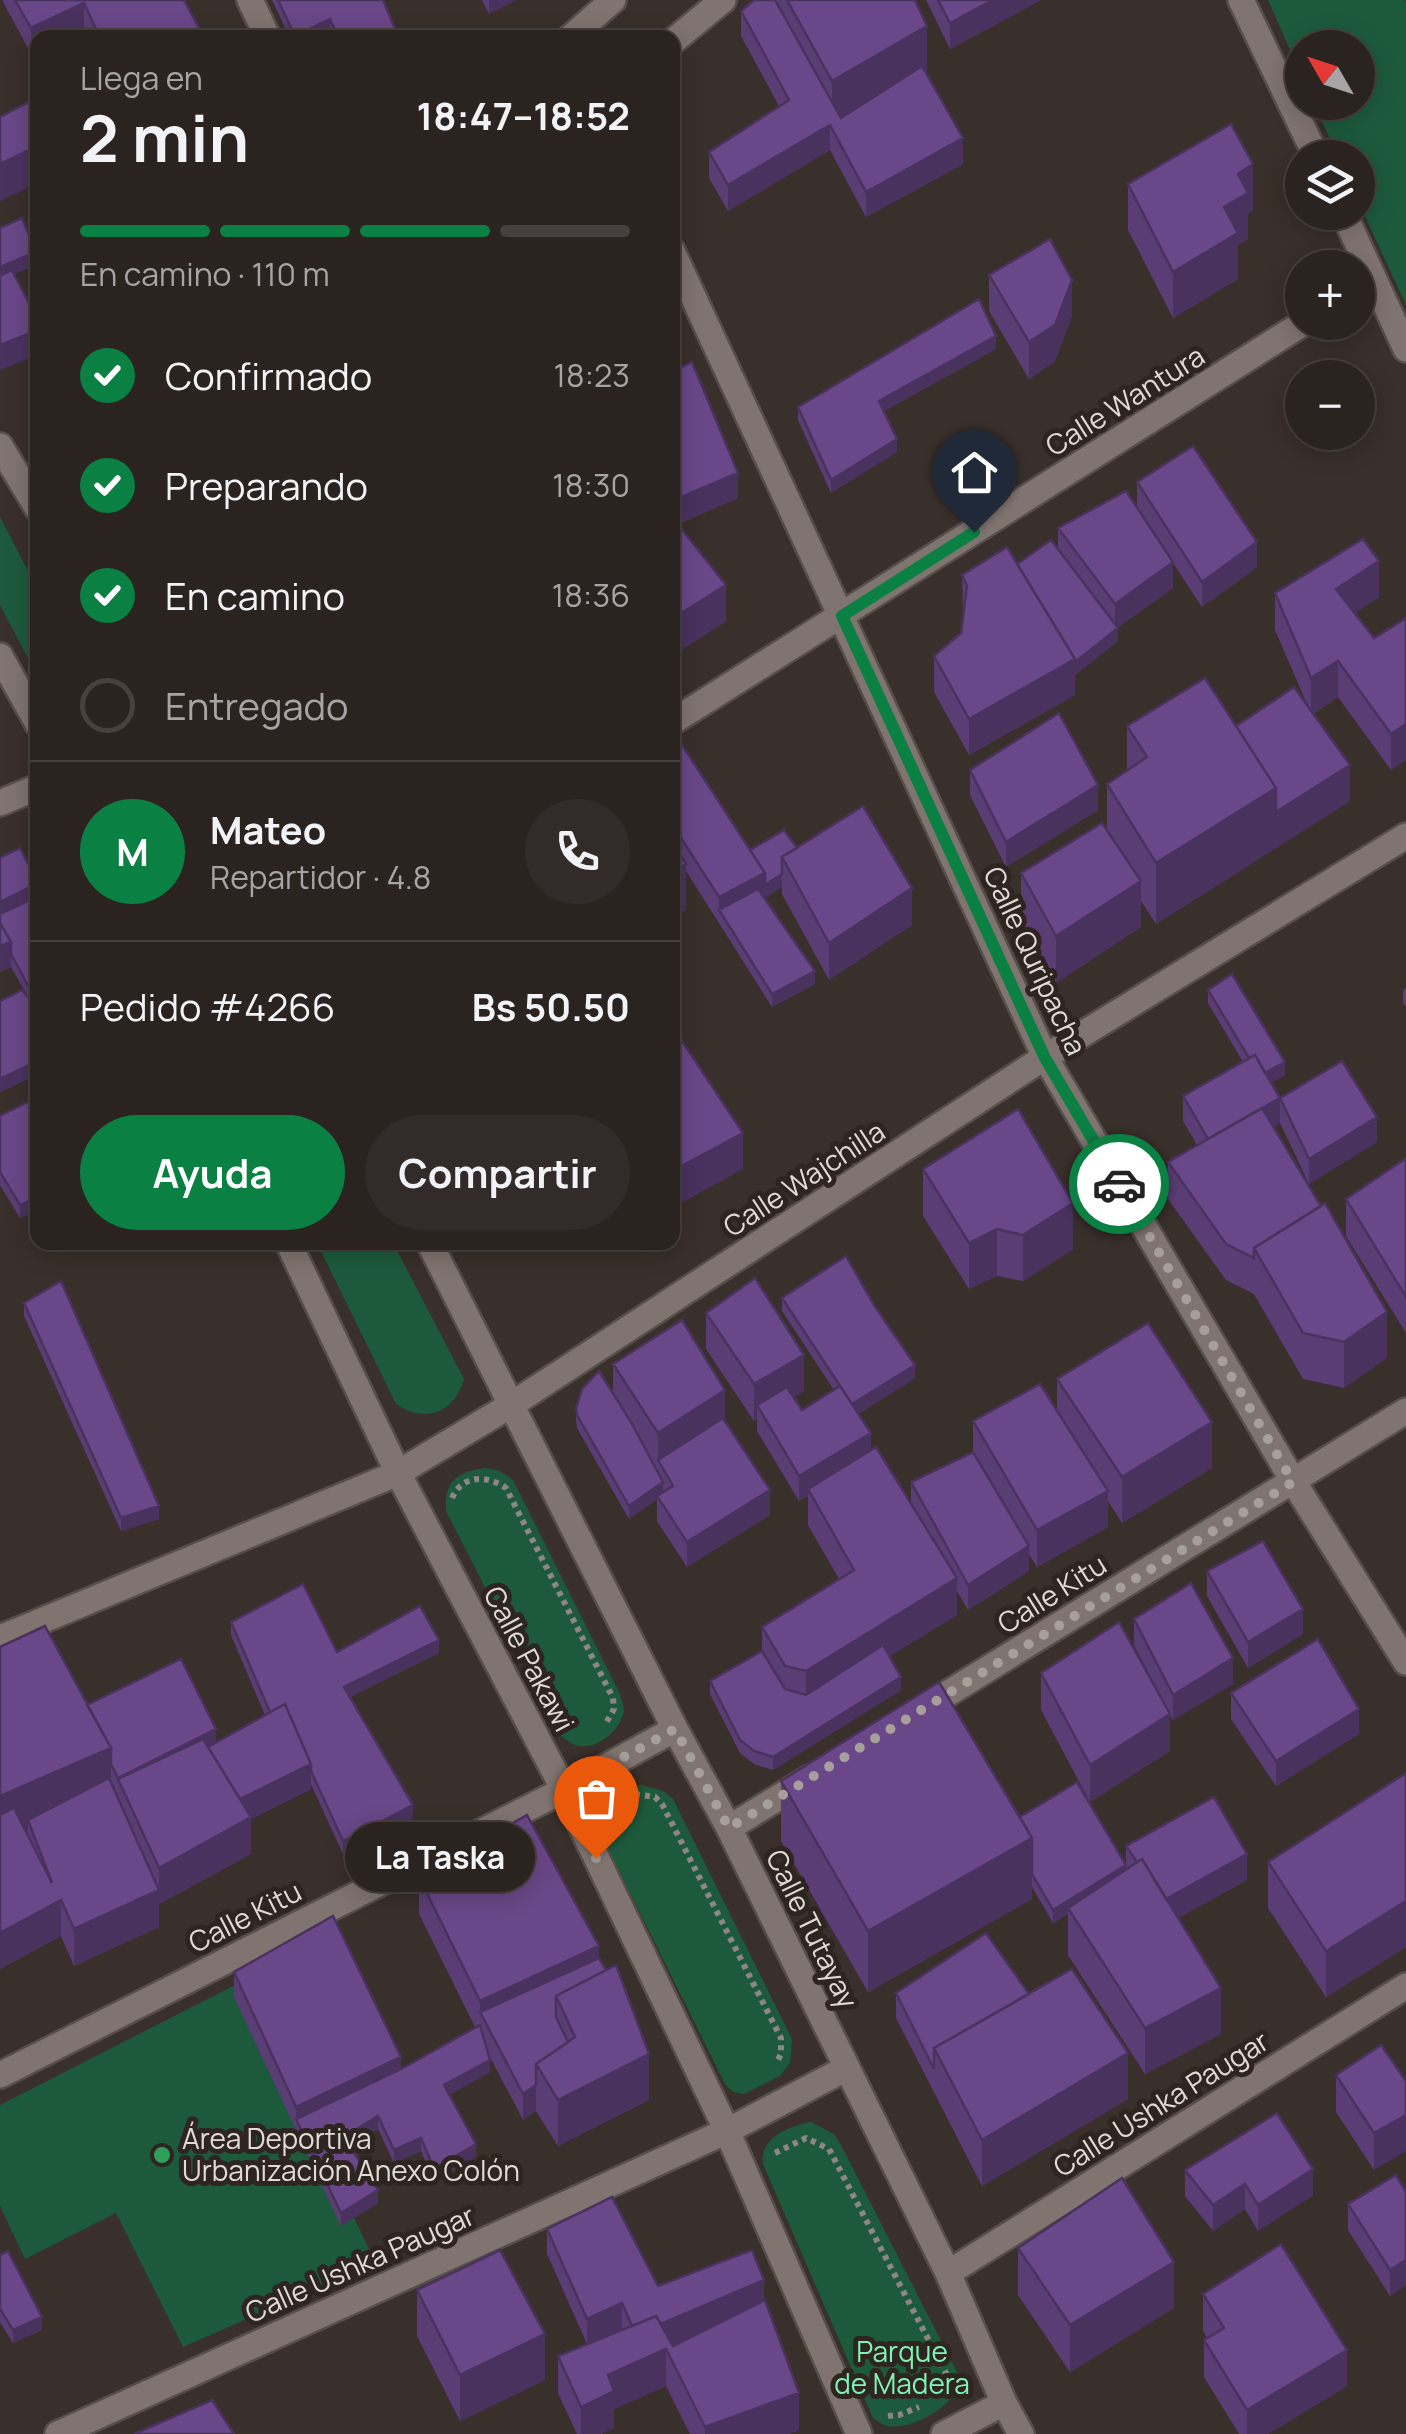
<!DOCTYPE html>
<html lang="es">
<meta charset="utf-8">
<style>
body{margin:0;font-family:Manrope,sans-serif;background:#332b29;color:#f1f3f6;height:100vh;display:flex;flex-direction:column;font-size:38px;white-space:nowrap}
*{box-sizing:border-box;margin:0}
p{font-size:32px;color:#a6a4a5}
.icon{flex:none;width:55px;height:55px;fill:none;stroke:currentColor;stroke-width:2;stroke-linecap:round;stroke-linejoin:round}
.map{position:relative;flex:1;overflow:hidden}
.panel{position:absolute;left:30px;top:30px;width:650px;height:1220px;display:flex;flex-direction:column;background:#2b2320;border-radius:20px;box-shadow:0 5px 25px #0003,0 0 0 2px #47403e}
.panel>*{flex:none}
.needle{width:65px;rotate:309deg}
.buttons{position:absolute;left:1285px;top:30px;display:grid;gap:20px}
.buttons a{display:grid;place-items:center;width:90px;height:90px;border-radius:50%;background:#2b2320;box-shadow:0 5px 25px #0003,0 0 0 2px #47403e;font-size:50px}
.pin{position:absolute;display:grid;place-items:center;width:85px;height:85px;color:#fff;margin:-102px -42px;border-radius:50% 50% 50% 0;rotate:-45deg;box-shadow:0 0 10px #0007}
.pin .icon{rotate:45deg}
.courier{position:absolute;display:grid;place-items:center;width:100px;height:100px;margin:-50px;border:8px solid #0b8043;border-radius:50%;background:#fff;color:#222;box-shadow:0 2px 12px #0007}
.bubble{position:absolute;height:70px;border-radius:35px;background:#2b2320;box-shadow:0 5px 25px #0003,0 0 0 2px #47403e;font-size:32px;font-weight:700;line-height:70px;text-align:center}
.overview em{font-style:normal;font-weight:700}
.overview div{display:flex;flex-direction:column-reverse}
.overview{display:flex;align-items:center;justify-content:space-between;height:170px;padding:0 50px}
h1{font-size:65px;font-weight:700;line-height:75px}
.bar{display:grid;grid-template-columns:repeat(4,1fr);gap:15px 10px;align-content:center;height:120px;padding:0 50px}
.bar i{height:12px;border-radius:8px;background:#47403e}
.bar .current{background:#0b8043}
.bar p{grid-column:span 4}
.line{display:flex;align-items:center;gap:25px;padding:0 50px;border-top:2px solid #47403e}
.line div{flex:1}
.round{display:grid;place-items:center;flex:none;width:105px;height:105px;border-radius:52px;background:#332b29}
ol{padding:0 50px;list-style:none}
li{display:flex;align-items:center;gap:30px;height:110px}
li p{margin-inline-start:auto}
li .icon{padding:10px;border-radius:50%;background:#0b8043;color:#fff;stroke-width:4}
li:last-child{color:#a6a4a5}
li i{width:55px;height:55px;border:5px solid #47403e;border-radius:50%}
.button{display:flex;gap:20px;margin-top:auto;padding:20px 50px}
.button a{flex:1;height:115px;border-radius:60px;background:#0b8043;color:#fff;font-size:40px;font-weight:700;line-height:115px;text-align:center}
.button a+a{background:#332b29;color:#f1f3f6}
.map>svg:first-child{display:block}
.green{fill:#1d5a3c}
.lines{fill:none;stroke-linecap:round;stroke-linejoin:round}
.minor-casing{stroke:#564e4b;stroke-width:30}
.path{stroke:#8e8683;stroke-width:6;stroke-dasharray:5 5;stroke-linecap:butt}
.minor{stroke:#807470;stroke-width:25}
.wall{fill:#5b3d75}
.shaded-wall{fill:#4a325f}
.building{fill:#6a4788;stroke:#4a325f;stroke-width:2.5}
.done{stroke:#a69f9b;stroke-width:10;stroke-dasharray:0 18}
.route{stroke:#0b8043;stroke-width:12}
.leisure-dot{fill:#2e9e5b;stroke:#2e2521;stroke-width:4}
.labels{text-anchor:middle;stroke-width:10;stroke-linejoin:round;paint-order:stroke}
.street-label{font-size:28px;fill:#e1dbd8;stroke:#2e2521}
.poi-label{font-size:28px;fill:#e1dbd8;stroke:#2e2521;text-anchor:start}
.park-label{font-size:28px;fill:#7ff3b5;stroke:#2e2521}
</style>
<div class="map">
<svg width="1406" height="2434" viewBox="0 0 1406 2434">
<rect width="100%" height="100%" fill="#392f2b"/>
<path class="green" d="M1268,0h137l1,3v302l-48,-104v-43l-20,-1 -24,-54 44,-1v-54h-56v29z
M0,517l37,71v87l-37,-70z
M317,1243h76l71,136c-9,34 -40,45 -68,25z
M485,1468l15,3 13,9 107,214c1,3 4,13 4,16 -2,20 -29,42 -49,35 -5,-2 -9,-6 -14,-9l-115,-225c-2,-30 11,-39 39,-43z
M641,1785l22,6 10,8 119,240 -2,24 -10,13 -36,18 -11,-2 -8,-8 -127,-256c6,-32 11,-37 43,-43z
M243,1981l132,281 -192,85 -67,-134 -91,46 -25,-53v-101z
M811,2122l23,12 7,11 119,233c0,26 -49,53 -72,48 -6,-1 -10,-5 -15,-8l-110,-254c-4,-26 26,-38 48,-42z"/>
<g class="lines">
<defs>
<path id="minor" d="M250,0l18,38
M1241,0l76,158
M570,38l43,-38
M672,42l51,-42
M1343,212l63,137
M672,251l373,806 248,424 113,181
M0,446l38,63
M0,656l38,68
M672,722l633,-400
M0,803l38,-16
M288,1242l110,231 166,317 163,341 132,303
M429,1242l246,487 54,99 219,445 56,130 17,31
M0,1638l398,-165 113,-68 534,-348 361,-221
M921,1710l485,-299
M729,1828l81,-50
M0,2075l564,-285 111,-61
M948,2273l458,-287
M58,2434l669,-303 120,-63
M944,2434l60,-31"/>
</defs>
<use href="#minor" class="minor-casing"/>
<path class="path" d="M452,1498c11,-24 35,-23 54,-10l107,210 1,11 -8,14
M635,1794l20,3 7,7 119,234v16l-4,8
M775,2153l31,-15 23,11 121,232 -4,9
M888,2416l11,-1 20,-8"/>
<use href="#minor" class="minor"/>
</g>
<path class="wall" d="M2,0h182l15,38h-111l-4,-10 -20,10h-26l-7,16z
M272,0h111l16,38h-67l-2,-6 -12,6h-28z
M482,0h34l-27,14z
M754,0h161l11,73 37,91 -97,53 -36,-67 -102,61 -19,-33v-26l70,-46 -38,-70v-25z
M926,0h115l-91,49z
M1128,184l125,26 -5,4v25l-10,6v34l-65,39 -45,-88z
M989,275l83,41 -17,45 -26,18 -40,-68z
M996,349l-112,62 13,41 -66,41 -33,-73v-13z
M672,372l66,126 -60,26 48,97 -54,35z
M1137,482l120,85 -55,40 -29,-44v25l-56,40 1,13 -43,34v20l-106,60 -35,-63v-36l27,-23 2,-19 -1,-39 55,-11 41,-14v-22l79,-21z
M1275,593l104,4 -24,16 19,25 32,-20v142l-15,10 -53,-73 -25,17 37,87 -194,123 -15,-23v26l-85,56 -35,-64v-46l86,-43v-46l20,-13v-45h109l71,-22 -32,-74z
M672,735l78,115 47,-2 115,77 -83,55 -47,-86v-7l-18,11 51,86 -43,23 -86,-136v39l-14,7z
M970,770l128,40 -92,57 -36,-72z
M20,848l11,153 7,8v65l-38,18v-91l27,-6 -16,-28 -11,5v-114z
M1406,988v19l-3,-4v-13z
M1208,990l77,85 -14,8 9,40 -6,4 113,231 -43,30 -41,-9 -49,-85 -28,-14 -58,-81v-37l29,-17 -14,-24v-25l60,-34 -35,-59z
M38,1097v113l-18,8 -20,-33v-69z
M1280,1098l97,44 -68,42 -29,-61z
M1406,1158v175l-60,-97v-37z
M923,1169l150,80 -50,32 -26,-5 -28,13 -46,-73z
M782,1298l133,80 -57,36 13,36 40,53v-21l62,-30v-31l84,-11v-31l155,89 -90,55 -14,-22v26l-71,40 -8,-13v17l-61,39 -11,-19v24l-68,41 12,34 -128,80 -19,-6 -14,-11 -30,-59v-13l52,-30v-24l77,-48 -31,-54v-29l-9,5 -42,-70v-12l-3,2 -48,-72v-36l98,78 -11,6 9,13 32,-20 -52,-79z
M24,1303l135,216 -38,12 -97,-215z
M613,1364l112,57 45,94 -83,52 -30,-46v-23l-28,21 -52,-91 -1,-7v-13l37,-14z
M1207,1571l96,63 -55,34 -41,-72z
M1134,1619l99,65 -60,36 -3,-5v36l-80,51 -49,-92v-37l126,35 -33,-63z
M231,1622l106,30 102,1 -89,44 63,121 -70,36 -32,-70v5l-60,30v35l-92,50v23l-85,39 -13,-30 -61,33v-322l87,58 129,37 49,-27 -34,-80z
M1231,1693l128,41 -83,52 -45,-67z
M1406,1773v174l-80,50 -58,-89v-46z
M781,1781l239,36 106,53v-24l121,34 -69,38 43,116 -76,40 -77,-119v-41l-15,9 -21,-36v12l-164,93 -87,-151z
M419,1877l180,81 50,142 -91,46 -22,-35 -13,9 -33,-63v15l-41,23 27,62 -42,25 -13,-31 -27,12 -16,-34 -28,17 28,57 -37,23 -107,-229v-25l167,97 74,-42 -56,-113z
M896,1993l133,1 99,105 -146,87 -86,-168z
M1381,2045l-7,125 -38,-58v-37z
M1185,2170l128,25 -55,36 -13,-22 -32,22 -28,-35z
M1406,2192v93l-16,11 -42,-66v-26z
M547,2229l111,57 106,14 35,130 -11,4h-98l-24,-48 -52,23v19l-13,6h-24l-19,-41v-37l64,-26 -35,14 -40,-90z
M1018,2248l156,60 -104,64 -52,-77z
M0,2255l42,75 -29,13 -13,-21z
M417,2290l128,90 -85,41 -43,-85z
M1203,2294l144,92 -79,48h-29l-35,-57v-37l3,-2 -4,-7z"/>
<path class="shaded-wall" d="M489,0h27l-27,14z
M993,0h48l-91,49v-26z
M84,3v25l-20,10h-26v12l-7,4v-26z
M330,19v13l-12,6h-23v-2z
M927,26v46l-95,55v-46z
M199,28v10h-22z
M830,125v25l-102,61v-26z
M963,138v26l-97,53v-25z
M38,146v37l-38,18v-37z
M1253,164v46l-5,4v25l-10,6v34l-65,39v-46l51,-65 14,-33z
M36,252v13l-36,15v-13z
M1072,280v36l-17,45 -26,18v-37z
M38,330v25l-38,15v-25z
M996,336v13l-117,65v-13z
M897,439v13l-66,41v-13z
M738,473v25l-66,28v-25z
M1257,542v25l-55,40v-25z
M1379,561v36l-43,28v-36z
M1173,562v26l-58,41v-25z
M726,585v36l-54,35v-37z
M1118,628v13l-43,34v20l-106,60v-36z
M1338,661v36l-27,18v-37z
M1406,724v36l-15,10v-36z
M1350,765v36l-194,123v-61l120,-75z
M1098,785v25l-92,57v-25z
M686,864v46l-14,7v-46z
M765,873l17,1v13l-17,11 -46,12v13v-26z
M1141,881v46l-85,56v-47z
M38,883v26l-38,18v-25z
M912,888v37l-83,55v-37z
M11,942v25l-11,5v-26z
M815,971v13l-43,23v-13z
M38,986v13l-8,3v-13z
M38,1061v13l-38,18v-13z
M1285,1062v13l-25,14v-13z
M1280,1098v25l-72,41v-25z
M1377,1117v25l-68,42v-25z
M743,1133v36l-71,39v-37z
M38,1197v13l-18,8v-13z
M1073,1203v46l-50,32v-46z
M997,1229v47l-28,13v-46z
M1387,1312v46l-43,30v-46z
M804,1355v36l-41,24 -6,-10v14l-3,2v-37z
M915,1365v13l-63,39v-13z
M725,1390v37l-67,34v-28z
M1212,1422v46l-90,55v-46z
M871,1433v25l-63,31v7l-9,5v-25z
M663,1482v13l-34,24v-13z
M770,1490v25l-83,52v-25z
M1108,1491v36l-71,40v-37z
M159,1506v13l-38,12v-13z
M1029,1546v25l-61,39v-25z
M957,1578v37l-151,93v-37z
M1303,1609v25l-55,34v-26z
M439,1640v13l-95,47v-13z
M1233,1658v26l-60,36v-25z
M901,1677v13l-128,80v-13z
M1359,1709v25l-83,52v-25z
M1170,1714v37l-80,51v-37z
M216,1729v25l-98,24z
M111,1748v46l-83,26v10l-28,12v-46z
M311,1764v25l-60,30v35l-92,50v23l-85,39v-37l85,-39v-22l76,-66z
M413,1805v13l-70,36v-13z
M1032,1838v61l-164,93v-61z
M1247,1854v26l-84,46v-25z
M1126,1865v13l-58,30v6l-15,9v-13z
M61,1900v36l-61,33v-36z
M1406,1901v46l-80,50v-46z
M599,1946v37l-43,13 -76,16v-11z
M1221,1988v46l-76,40v-46z
M1128,2053v46l-146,87v-46z
M649,2054v46l-91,46v-46z
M401,2057v25l-105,37v-12z
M490,2060v12l-46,26v-13z
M536,2085v26l-13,9v-26z
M1406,2115v36l-32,19v-37z
M378,2116v13l-34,21v-13z
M421,2138v13l-27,12v-13z
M476,2144v13l-42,25v-13z
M1313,2169v26l-55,36v-26z
M1245,2184v25l-32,22v-26z
M378,2190v13l-37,23v-13z
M1406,2260v25l-16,11v-26z
M1174,2262v46l-104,64v-47z
M764,2280v25l-127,55v-25z
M622,2303v26l-35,15v-25z
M42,2317v13l-29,13v-13z
M545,2334v46l-85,41v-46z
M666,2349v37l-52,23v19l-13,6h-20v-27l27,-32z
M1347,2350v36l-79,48h-21v-24z
M799,2393v37l-11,4h-83v-7z"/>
<path class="building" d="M15,0h169l15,28 -22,10h-77l-16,-35 -53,25z
M278,0h105l16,38h-61l-8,-19 -35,17z
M754,0h21l66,118 81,-52 41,72 -97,54 -36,-67 -102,60 -19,-33 80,-52 -48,-89z
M787,0h128l12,26 -95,55z
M938,0h55l-43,23z
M35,99l3,7v40l-38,18v-47z
M1231,124l22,40 -15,10 10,19 -24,14 14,26 -65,39 -45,-88z
M22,218l14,34 -36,15v-39z
M1050,239l22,41 -17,45 -26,17 -40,-67z
M12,270l26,51v9l-38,15v-69z
M979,299l17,37 -117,65 18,38 -66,41 -33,-73z
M692,362l46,111 -66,28v-74l9,-4 -9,-23v-28z
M1193,446l64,96 -55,40 -65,-100z
M1126,491l47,71 -58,42 -57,-76z
M672,517l54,68 -54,34z
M1363,539l16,22 -43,28 38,49 32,-20v106l-15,10 -53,-73 -27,17 -36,-85z
M1051,540l67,88 -43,34v-3l-58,-95z
M1007,547l68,112 -106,60 -35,-63 27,-23 6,-47 -5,-11z
M1205,678l71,110 -120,75 -49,-79 40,-27 -20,-31z
M1294,687l56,78 -74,47v-24l-40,-62z
M1059,713l39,72 -92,57 -36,-72z
M675,734l90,139 -46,24 -47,-73v-89z
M863,806l49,82 -83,55 -47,-86z
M1102,823l39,58 -85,55 -35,-63z
M784,830l13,18 -15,9v17l-17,11v-12l-15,-23z
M672,841l14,23 -14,7z
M20,848l18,35 -38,19v-44z
M758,889l57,82 -43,23 -53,-84z
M38,896v90l-8,3 -19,-35v-12l-11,-19v-9z
M0,923l11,19 -11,4z
M1232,974l53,88 -20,11 -10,-18 -6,3 -41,-68z
M22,990l16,19v52l-38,18v-78z
M682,1041l61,92 -71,38v-125z
M1255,1055l25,43 -72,41 -25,-43z
M1342,1061l35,56 -68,42 -29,-61z
M38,1097v100l-18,8 -20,-33v-56z
M1262,1108l59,98 -67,42v10l-28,-14 -58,-82z
M1018,1109l55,94 -50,32 -26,-6 -28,14 -46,-74z
M1406,1158v139l-60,-98z
M1325,1203l62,109 -43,30 -41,-9 -49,-85z
M846,1256l28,49 41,60 -63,39 -70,-106z
M755,1278l49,77 -50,29 -48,-71z
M61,1281l98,225 -38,12 -97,-215z
M682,1320l43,70 -67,43 -45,-69z
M1148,1323l64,99 -90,55 -65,-98z
M599,1371l32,51 32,60 -34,24 -52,-91 -1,-7 6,-19z
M1040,1384l68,107 -71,39 -64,-109z
M840,1386l31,47 -72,43 -42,-71 30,-18 15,23z
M723,1418l47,72 -83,52 -30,-46 16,-10 -15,-26z
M876,1447l81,131 -151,93 -21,-5 -23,-39 92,-57 -46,-81z
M973,1452l56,94 -61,39 -57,-103z
M1263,1541l40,68 -55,33 -41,-71z
M1191,1583l42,75 -60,37 -39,-76z
M303,1584l34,68 83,-46 19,34 -95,47 69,118 -70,36 -32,-70v-7l-26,-60 -15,8 -39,-90z
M1119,1622l51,92 -80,51 -49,-92z
M45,1626l66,122 -111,48v-149z
M1318,1639l41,70 -83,52 -45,-68z
M883,1645l18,32 -128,80 -19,-6 -14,-11 -30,-59 52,-30 23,38 21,6z
M181,1659l35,70 -98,49 -7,-14v-16l-24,-43z
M939,1682l93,156 -164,93 -87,-150z
M285,1704l26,60 -71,35 -32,-52z
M203,1739l48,78 -92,51 -41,-89z
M1406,1773v128l-80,50 -58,-89z
M109,1778l50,112 -85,39 -13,-29 -61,33v-118l14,-7 38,75 -24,-63z
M1077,1782l49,83 -73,45 -21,-36v-36l-12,-21z
M1214,1797l33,57 -81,45 -24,-40 -5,3 -11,-16z
M527,1815l72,131 -119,55 -61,-124z
M1142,1859l79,129 -76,40 -77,-120z
M333,1916l68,141 -105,50 -62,-135z
M986,1933l43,61 -95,54v21l-38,-76z
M599,1958l7,12 -50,26v21l12,25 -32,22v21l-13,9 -43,-82z
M616,1965l33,89 -91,46 -22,-36 39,-27 -19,-41z
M1072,1969l56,84 -146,87 -48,-92z
M480,2025l10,35 -46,25 32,59 -42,25 -13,-31 -27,12 -16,-34 -34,21 34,53 -37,23 -45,-94 105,-50z
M1381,2045l25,36v34l-32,18 -38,-58z
M1277,2113l36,56 -55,36 -13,-21 -32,21 -28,-35z
M1396,2175l10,17v68l-16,10 -42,-66z
M1122,2178l52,84 -104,63 -52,-77z
M612,2197l46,89 94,-36 12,30 -103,44 -5,-8 -24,10 -10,-23 -35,16 -40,-90z
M1281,2244l66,106 -100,60 -43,-70 20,-12 -21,-34z
M500,2250l45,84 -85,41 -43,-85z
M8,2251l34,66 -29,13 -13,-21v-54z
M765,2300l34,93 -94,34 -39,-78 -58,26 6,16 -33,16 -23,-51 98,-40 17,30z
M212,2400l22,34h-100z"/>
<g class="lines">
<path class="done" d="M596,1858l-32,-68 111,-61 54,99 564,-346 -174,-298"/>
<path class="route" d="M974,532l-132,84 203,442 74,126"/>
</g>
<circle class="leisure-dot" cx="162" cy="2155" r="10"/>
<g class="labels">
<g class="street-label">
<text transform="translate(1125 401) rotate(-32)" y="10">Calle Wantura</text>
<text transform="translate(1035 961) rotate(65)" y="10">Calle Quripacha</text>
<text transform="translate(804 1179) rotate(-33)" y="10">Calle Wajchilla</text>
<text transform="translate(1052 1594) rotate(-32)" y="10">Calle Kitu</text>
<text transform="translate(529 1659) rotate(62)" y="10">Calle Pakawi</text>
<text transform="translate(245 1917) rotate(-27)" y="10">Calle Kitu</text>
<text transform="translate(812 1929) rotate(64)" y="10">Calle Tutayay</text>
<text transform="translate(1161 2104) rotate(-32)" y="10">Calle Ushka Paugar</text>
<text transform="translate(360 2264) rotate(-24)" y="10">Calle Ushka Paugar</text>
</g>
<g class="poi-label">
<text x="182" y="2149">Área Deportiva<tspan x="182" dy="32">Urbanización Anexo Colón</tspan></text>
</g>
<g class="park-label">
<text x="902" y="2362">Parque<tspan x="902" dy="32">de Madera</tspan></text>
</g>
</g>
</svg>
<div class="buttons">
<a><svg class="needle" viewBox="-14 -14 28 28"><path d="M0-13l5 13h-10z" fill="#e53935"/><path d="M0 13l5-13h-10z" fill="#a6a4a5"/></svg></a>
<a><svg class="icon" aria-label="layers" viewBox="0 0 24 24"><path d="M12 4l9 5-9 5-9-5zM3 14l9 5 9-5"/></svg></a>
<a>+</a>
<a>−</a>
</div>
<div class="pin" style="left:596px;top:1858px;background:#ea580c"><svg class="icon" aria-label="bag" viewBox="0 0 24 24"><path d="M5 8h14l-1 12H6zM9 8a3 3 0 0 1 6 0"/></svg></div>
<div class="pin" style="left:974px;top:532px;background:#1f2937"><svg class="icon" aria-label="home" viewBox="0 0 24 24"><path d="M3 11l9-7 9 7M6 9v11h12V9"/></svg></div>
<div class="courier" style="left:1119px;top:1184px"><svg class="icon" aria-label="car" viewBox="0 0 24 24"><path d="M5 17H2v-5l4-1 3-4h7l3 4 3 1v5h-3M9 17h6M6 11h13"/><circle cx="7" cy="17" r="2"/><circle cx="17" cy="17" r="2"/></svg></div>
<div class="bubble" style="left:345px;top:1822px;width:190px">La Taska</div>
<section class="panel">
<div class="overview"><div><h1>2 min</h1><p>Llega en</p></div><em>18:47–18:52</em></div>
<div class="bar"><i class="current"></i><i class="current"></i><i class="current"></i><i></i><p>En camino · 110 m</p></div>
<ol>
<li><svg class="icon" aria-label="check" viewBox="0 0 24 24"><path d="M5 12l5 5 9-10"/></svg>Confirmado<p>18:23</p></li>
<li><svg class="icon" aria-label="check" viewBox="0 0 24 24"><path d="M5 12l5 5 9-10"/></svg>Preparando<p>18:30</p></li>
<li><svg class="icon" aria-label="check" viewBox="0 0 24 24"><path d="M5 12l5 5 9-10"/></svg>En camino<p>18:36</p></li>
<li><i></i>Entregado</li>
</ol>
<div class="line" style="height:180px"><b class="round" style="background:#0b8043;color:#fff">M</b><div><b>Mateo</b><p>Repartidor · 4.8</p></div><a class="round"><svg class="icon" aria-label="phone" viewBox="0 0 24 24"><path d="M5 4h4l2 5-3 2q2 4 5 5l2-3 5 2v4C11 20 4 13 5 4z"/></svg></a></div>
<div class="line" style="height:130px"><div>Pedido #4266</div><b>Bs 50.50</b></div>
<div class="button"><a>Ayuda</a><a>Compartir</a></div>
</section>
</div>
